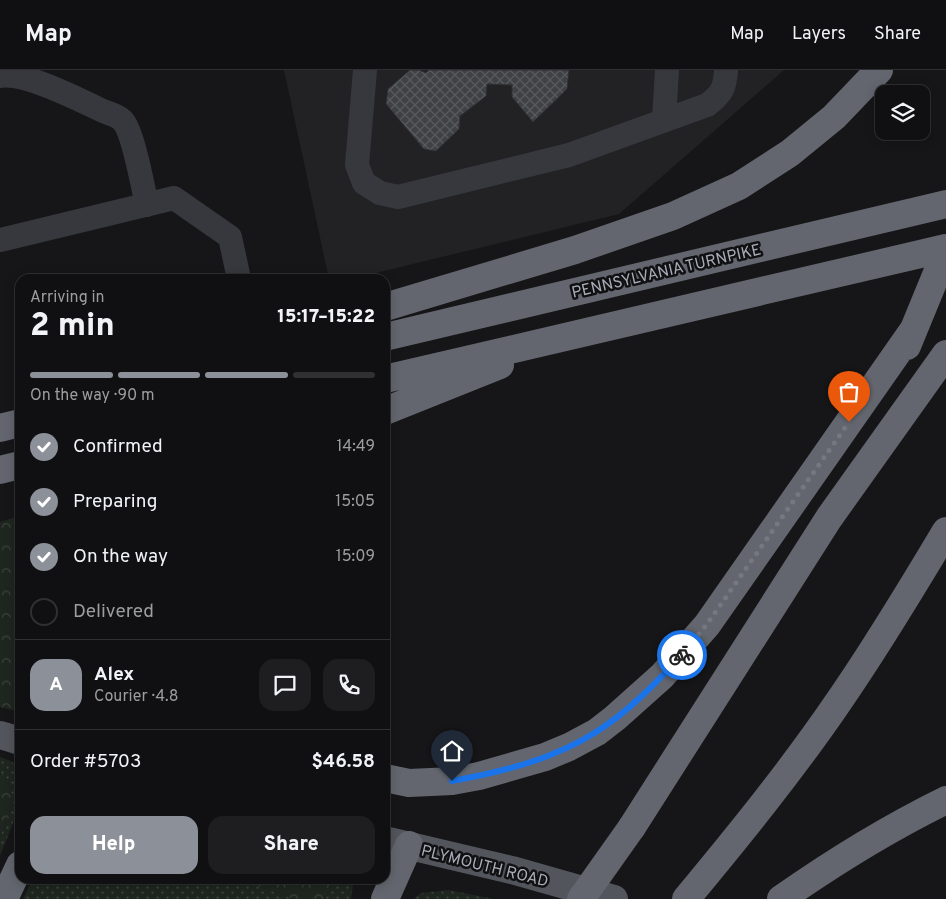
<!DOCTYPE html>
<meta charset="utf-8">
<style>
body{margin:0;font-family:Overpass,sans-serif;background:#1e1e20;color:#f1f3f6;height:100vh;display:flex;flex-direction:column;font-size:19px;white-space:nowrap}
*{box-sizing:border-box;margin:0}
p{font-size:16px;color:#9c9d9f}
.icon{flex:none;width:28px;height:28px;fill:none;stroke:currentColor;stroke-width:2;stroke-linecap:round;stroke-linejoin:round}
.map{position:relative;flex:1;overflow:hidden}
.panel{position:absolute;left:15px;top:204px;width:375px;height:610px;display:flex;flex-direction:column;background:#101012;border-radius:15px;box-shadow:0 2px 12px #0003,0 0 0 1px #303032}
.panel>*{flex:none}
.fabs{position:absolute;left:875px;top:15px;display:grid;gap:10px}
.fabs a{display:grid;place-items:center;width:55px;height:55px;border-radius:10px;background:#101012;box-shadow:0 2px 12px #0003,0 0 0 1px #303032;font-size:25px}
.pin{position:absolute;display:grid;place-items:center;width:42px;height:42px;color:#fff;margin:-51px -21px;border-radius:50% 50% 50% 0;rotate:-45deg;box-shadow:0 0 5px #0007}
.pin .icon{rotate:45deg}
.courier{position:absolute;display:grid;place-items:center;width:50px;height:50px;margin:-25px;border:4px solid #1a73e8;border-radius:50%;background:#fff;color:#222;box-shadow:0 1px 6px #0007}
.headline em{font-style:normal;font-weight:800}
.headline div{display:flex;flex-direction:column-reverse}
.headline{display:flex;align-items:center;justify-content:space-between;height:85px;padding:0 15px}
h1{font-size:32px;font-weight:800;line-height:38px}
.bar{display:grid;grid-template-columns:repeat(4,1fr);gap:8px 5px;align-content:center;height:60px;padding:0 15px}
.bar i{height:6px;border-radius:4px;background:#303032}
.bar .current{background:#8c9099}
.bar p{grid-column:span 4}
.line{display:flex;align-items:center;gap:12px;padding:0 15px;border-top:1px solid #303032}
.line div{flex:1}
.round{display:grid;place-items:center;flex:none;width:52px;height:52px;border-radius:15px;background:#1e1e20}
ol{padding:0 15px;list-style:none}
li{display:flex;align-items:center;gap:15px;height:55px}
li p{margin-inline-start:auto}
li .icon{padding:5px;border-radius:50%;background:#8c9099;color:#fff;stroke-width:4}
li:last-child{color:#9c9d9f}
li i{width:28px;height:28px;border:2px solid #303032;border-radius:50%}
.cta{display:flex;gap:10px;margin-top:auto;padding:10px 15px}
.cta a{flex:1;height:58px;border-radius:15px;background:#8c9099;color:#fff;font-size:20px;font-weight:800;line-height:58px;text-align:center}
.cta a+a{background:#1e1e20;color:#f1f3f6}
header{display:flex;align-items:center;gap:30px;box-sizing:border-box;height:70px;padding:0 25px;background:#101012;border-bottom:1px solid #303032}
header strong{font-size:24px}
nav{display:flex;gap:28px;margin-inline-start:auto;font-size:18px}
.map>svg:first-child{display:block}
.built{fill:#222225}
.grass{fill:url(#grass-dots)}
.forest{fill:url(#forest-crowns)}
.building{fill:url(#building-cross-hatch);stroke:#303034}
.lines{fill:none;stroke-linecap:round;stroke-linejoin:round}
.minor{stroke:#37383d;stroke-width:24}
.major{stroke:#53555c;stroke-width:28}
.highway{stroke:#63666e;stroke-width:28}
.highway-bridge{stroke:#63666e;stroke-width:28}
.done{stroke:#757880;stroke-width:5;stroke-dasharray:0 9}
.route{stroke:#1a73e8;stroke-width:6}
.labels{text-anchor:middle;stroke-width:5;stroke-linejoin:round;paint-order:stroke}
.street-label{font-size:16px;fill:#a8adb8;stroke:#111113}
</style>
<header>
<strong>Map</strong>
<nav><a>Map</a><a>Layers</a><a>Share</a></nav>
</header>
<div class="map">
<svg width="946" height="829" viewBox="0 0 946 829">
<defs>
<pattern id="grass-dots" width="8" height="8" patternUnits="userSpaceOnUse" patternTransform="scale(1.25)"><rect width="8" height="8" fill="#1e261f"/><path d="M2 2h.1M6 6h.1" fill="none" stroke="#3c433d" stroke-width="1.8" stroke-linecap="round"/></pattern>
<pattern id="forest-crowns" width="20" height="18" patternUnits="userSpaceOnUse" patternTransform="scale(1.25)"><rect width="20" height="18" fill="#1e261f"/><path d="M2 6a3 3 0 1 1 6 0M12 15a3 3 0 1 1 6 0" fill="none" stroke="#3c433d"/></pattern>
<pattern id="building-cross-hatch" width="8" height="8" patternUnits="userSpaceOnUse" patternTransform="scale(1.25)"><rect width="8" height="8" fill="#404145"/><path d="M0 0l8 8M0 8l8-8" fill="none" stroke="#595a5e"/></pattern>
</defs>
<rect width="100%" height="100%" fill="#161618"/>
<path class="built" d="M284,0h500l-165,144 -268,65h-22z"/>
<path class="grass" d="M0,687c6,2 13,4 17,10 14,21 -9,68 -17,89v-19l13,-33 -5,-24 -8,-8z
M33,809h206l56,20h-272z
M330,809h24l-3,20h-28l6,-6z
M449,820l45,9h-80l7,-6z"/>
<path class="forest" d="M20,446v196l-20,-5v-185z
M0,702l8,8 5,24 -13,33z
M239,809h91l-1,14 -6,6h-28z"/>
<path class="building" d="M410,0h9l7,3 3,-3h140l-2,19 -34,33 -21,-25v-12l-25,-1 -1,12 -26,20 -1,13 -23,22 -12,-2 -38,-45 2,-15z"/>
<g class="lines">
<path class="minor" d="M365,0l-8,95 7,18 16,10 18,4 171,-42 138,-50c15,-11 18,-17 19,-35
M0,6c24,-5 78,23 101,34 6,3 16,5 21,10 11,10 21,68 25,85
M664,50l3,-50
M0,170l174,-42 56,39 9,42"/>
<path class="major" d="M0,665l20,6
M385,770l127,30 102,29"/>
<path class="highway" d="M385,237l190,-57 98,-34 66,-30 51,-33 44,-36 45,-47
M385,267l561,-133
M907,276l39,-95
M385,309l561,-131
M385,341l115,-46
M0,358l20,-5
M0,400l20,-5
M385,708l24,5 22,-1 21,-1 27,-5 66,-19 24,-10 28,-15 18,-14 47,-42 45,-51 207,-296
M632,757l197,-309 117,-164
M4,829l16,-34
M385,829l24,-54
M686,829c53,-64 106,-129 153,-198 38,-55 73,-113 107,-170
M781,829c54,-38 106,-70 165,-99"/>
<path class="highway-bridge" d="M581,829l51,-72"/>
</g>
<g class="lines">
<path class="done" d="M682,585l25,-31 142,-202"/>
<path class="route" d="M452,711c50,-9 102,-22 144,-49 32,-20 60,-49 86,-77"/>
</g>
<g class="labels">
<g class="street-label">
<text transform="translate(666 200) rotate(-13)" y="6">PENNSYLVANIA TURNPIKE</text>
<text transform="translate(485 795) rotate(14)" y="6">PLYMOUTH ROAD</text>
</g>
</g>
</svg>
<div class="fabs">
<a><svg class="icon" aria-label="layers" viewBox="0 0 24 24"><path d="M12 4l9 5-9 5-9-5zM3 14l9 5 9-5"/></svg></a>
</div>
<div class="pin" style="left:849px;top:352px;background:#ea580c"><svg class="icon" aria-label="bag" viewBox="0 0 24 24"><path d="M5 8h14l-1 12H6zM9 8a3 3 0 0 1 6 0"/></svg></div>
<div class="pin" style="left:452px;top:711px;background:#1f2937"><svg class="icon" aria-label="home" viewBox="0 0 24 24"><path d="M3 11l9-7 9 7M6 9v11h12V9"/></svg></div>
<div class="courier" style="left:682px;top:585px"><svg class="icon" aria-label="bike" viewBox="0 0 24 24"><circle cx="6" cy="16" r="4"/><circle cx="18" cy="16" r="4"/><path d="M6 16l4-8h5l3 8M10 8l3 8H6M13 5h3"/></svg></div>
<section class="panel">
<div class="headline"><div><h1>2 min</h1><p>Arriving in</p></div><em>15:17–15:22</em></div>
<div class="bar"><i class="current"></i><i class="current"></i><i class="current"></i><i></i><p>On the way · 90 m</p></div>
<ol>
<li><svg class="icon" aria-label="check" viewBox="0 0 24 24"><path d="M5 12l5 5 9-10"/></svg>Confirmed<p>14:49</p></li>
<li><svg class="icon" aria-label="check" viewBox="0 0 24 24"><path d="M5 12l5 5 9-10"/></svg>Preparing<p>15:05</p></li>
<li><svg class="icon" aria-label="check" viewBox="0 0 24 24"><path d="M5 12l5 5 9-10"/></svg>On the way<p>15:09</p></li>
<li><i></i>Delivered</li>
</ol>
<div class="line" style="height:90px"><b class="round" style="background:#8c9099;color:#fff">A</b><div><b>Alex</b><p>Courier · 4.8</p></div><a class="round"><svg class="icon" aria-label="chat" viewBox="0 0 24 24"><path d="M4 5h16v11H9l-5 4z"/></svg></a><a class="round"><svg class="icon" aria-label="phone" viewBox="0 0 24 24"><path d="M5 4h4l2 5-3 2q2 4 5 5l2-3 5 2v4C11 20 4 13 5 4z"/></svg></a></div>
<div class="line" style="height:65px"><div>Order #5703</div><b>$46.58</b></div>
<div class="cta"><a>Help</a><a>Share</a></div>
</section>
</div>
